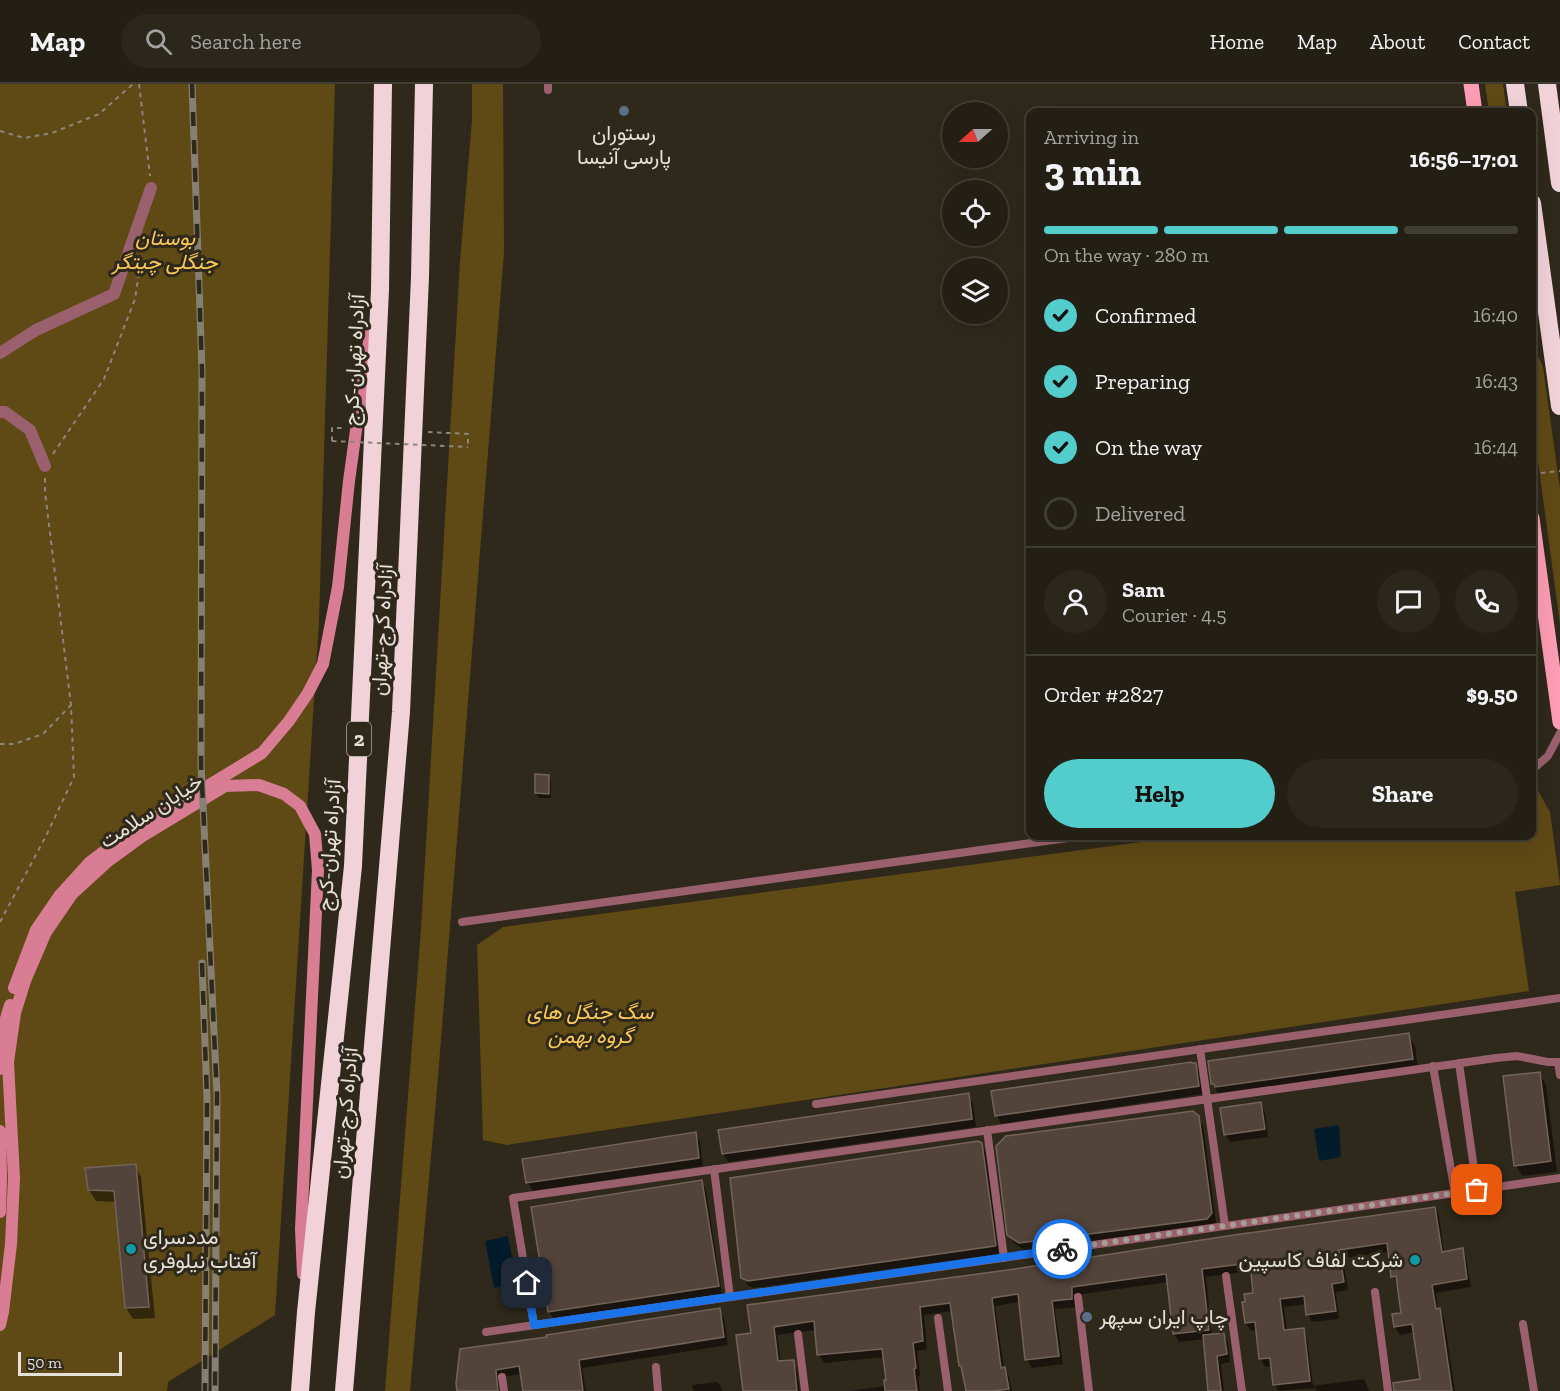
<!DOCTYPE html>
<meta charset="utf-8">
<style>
body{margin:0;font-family:"Zilla Slab",Vazirmatn,serif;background:#2b271d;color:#f1f3f6;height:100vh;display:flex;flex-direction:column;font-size:22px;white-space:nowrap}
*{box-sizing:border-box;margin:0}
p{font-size:20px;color:#a3a2a0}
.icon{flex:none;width:33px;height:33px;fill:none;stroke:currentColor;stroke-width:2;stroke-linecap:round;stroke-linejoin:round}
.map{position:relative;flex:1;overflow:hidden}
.panel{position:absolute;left:1026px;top:24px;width:510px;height:732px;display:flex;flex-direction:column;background:#231f14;border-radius:12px;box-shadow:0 6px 24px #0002,0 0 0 2px #403d34}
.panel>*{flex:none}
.needle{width:39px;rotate:249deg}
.tools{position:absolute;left:942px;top:18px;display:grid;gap:12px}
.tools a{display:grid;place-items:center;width:66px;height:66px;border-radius:50%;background:#231f14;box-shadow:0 6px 24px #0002,0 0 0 2px #403d34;font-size:30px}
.scale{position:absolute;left:18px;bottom:15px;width:104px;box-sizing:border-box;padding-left:6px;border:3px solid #e5e0d8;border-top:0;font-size:16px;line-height:21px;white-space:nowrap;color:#e5e0d8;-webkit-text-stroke:4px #2f291b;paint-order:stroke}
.pin{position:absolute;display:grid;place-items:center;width:51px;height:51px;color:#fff;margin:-26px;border-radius:12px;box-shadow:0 3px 9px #0006}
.courier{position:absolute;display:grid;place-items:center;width:60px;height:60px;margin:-30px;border:4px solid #1a73e8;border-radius:50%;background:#fff;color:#222;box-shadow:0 2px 8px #0007}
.summary em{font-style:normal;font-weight:800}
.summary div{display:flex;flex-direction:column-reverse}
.summary{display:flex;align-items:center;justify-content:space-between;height:102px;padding:0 18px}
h1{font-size:39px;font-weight:800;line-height:45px}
.bar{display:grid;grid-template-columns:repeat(4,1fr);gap:9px 6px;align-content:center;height:72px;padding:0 18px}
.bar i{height:8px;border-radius:4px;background:#403d34}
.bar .active{background:#53cdcb}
.bar p{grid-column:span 4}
.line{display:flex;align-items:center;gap:15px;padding:0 18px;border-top:2px solid #403d34}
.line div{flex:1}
.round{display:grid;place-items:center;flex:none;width:63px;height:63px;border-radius:32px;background:#2b271d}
ol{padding:0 18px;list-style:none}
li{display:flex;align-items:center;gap:18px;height:66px}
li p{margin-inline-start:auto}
li .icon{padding:6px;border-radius:50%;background:#53cdcb;color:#111;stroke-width:4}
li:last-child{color:#a3a2a0}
li i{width:33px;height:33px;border:3px solid #403d34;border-radius:50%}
.cta{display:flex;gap:12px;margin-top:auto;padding:12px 18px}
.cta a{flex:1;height:69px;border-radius:36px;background:#53cdcb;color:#111;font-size:24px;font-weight:800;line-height:69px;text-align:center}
.cta a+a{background:#2b271d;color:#f1f3f6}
header{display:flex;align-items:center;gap:36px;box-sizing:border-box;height:84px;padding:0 30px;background:#231f14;border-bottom:2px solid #403d34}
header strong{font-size:28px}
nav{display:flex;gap:33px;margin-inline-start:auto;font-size:21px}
.search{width:420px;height:54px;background:#2b271d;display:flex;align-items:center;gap:15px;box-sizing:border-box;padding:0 21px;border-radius:33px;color:#a3a2a0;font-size:22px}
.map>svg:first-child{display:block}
.green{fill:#5f4915}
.water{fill:#031c2c}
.shadow{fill:#0007}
.building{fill:#53443b;stroke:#736359;stroke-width:1.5}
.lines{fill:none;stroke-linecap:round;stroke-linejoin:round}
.path{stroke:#8c867b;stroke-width:2;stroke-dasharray:4.5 4.5;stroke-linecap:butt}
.lane{stroke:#9a606e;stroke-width:8}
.street{stroke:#9a606e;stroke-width:12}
.secondary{stroke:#d97d95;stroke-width:12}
.primary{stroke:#fd9db5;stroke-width:15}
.highway{stroke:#f0d2d8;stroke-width:18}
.rail-casing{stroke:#857f74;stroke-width:7}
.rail{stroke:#2f291b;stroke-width:4.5;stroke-dasharray:14;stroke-linecap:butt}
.path-bridge{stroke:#8c867b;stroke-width:2;stroke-dasharray:4.5 4.5;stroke-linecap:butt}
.done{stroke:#a5a096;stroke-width:6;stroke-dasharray:0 10.8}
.route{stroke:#1a73e8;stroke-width:8}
.service-dot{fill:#5c6f8a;stroke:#2f291b;stroke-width:2}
.culture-dot{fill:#0f9aa8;stroke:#2f291b;stroke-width:2}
.labels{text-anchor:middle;stroke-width:6;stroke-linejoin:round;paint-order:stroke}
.shield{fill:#2f291b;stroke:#aea99f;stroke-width:1.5}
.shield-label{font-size:20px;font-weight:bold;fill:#e5e0d8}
.poi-label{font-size:21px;fill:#e5e0d8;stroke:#2f291b;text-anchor:start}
.park-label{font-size:21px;font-style:italic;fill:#fcca57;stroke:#2f291b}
.street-label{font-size:21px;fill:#e5e0d8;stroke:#2f291b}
</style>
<header>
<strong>Map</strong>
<div class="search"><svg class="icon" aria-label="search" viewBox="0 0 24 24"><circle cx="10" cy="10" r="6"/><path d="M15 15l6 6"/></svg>Search here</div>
<nav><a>Home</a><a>Map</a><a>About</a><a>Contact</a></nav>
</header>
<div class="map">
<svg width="1560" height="1307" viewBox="0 0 1560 1307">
<rect width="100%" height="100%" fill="#2f291b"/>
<path class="green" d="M0,0h335l-16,537 -44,694 -107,67 -1,9h-167z
M472,0h31l1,168 -67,837 -27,302h-25l36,-462 39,-667 12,-142z
M1485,0h18l4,28h-18z
M1532,258l11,25 17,122v135l-28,-207z
M1532,705h5l13,23 10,73 -45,7 14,99 -1022,154 -24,-5 -6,-195 26,-18 683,-91h346z"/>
<path class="water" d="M1339,1041l2,32 -22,4 -5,-32z
M508,1152l9,47 -23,5 -9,-47z"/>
<path class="shadow" d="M548,692l3,6v16h-12l-3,-5z
M1408,951l7,11 3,24 -199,25 -6,-11z
M1195,980l4,9 3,21 -201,30 -4,-8z
M1539,989l7,12 11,87 -35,4 -6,-11z
M968,1011l5,8 3,24 -248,35 -5,-9z
M1260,1020l5,8 3,25 -38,5 -5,-8z
M1197,1033l6,8 13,97 -4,5 -187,24 -11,-8 -5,-8z
M695,1050l5,8 3,24 -170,25 -5,-9z
M981,1060l5,9 13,101 -245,34 -6,-2 -5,-9z
M135,1082l6,11 14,141 -22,1 -7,-11 -10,-106 -20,-1 -7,-11z
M702,1098l4,8 16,104 -168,25 -5,-8z
M1435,1124l4,8 5,37 18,-3 4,8 5,29 -35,6 2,17h2l4,8 11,73h-49l16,-11 -7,-48 -15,3 -5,-8 8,-13 -6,-30 -4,-8 -4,-24 -46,6 5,32 -12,2 3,27 -27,3 -4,-8 -2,-10 -22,3 3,24 16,-1 4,8 6,48 51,-7 5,12h-53v-3l-38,3 -4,-7 -2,-18 -7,1 -5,-9 -3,-28 -6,1 -5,-8 9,-28 -3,-24 -46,6 6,59 11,-2 5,9 2,19 -9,2 3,27h-14l-5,-52 -26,3 -5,-8 -5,-52 -93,13v12l-21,2 8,55 -31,4 -5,-8 -7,-58 -25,4 9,62 5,9 3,14h-45l-3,-20 -4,-6 -7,-54 -29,4 3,34 -10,2 3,25 -2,1 2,14h-72l38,-5 2,-5 -4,-24 -60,6 -5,-8 -3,-25 -39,5 4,28 12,-1 4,8 3,21h-56l9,-56 -4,-29 266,-35z
M719,1226l5,8 4,27 -146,23 4,23h-62l-2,-17 -22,3v14h-41l90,-52z
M718,1298l5,9h-30l-1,-6z"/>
<path class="building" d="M535,690l14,1v19l-14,-1z
M1409,949l4,26 -198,28 -1,-3h-3l-3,-23z
M1191,978v1h5l3,23 -204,30 -4,-25z
M1540,988l11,89 -37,5 -11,-90z
M969,1009l3,26 -250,35 -4,-24z
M1261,1018l4,27 -41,6 -4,-27z
M1193,1027l6,5 13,97 -5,6 -188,24 -12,-8 -11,-89 10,-10z
M696,1048l3,26 -173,25 -4,-24z
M978,1057l4,2 14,102 -1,1 -247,35 -7,-3 -11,-100z
M136,1080l13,143 -24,1 -11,-117 -26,-1 -3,-22z
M702,1096l17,106 -171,26 -17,-105z
M1435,1123l7,45 21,-4 4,31 -35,6 4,24 4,-1 12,83h-58l-1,-8 27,-4 -8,-55 -18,3 -2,-13 9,-1 -5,-37 -5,1 -4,-34 -48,7 5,32 -12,2 4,27 -30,4 -2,-19 -24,3 4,31 20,-2 6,53 -37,4 -3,-27 -11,1 -4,-37 -10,1 -3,-21h3l-1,-8 9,-1 -3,-30 -48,6 7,61 -36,4 -7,-60 -94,13v12l-20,2 7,55 -34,4 -7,-66 -26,4 9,70 4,-1 4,22 -15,2h-28l-5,-25h-2l-9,-63 -30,4 3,34 -10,2 3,25 -2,1 3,22h-32l-1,-11h2l-4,-31 -65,6 -3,-34 -40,6 4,34 16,-1 3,31h-54l-7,-56 15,-2 -4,-28 268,-36 219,-34z
M720,1224l4,29 -145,23 4,31h-60l-4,-25 -23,4 2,21h-41l-1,-8 4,-34 87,-12 -1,-2z
M1224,1249l3,21 -10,2 4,35h-13l-5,-56z"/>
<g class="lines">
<path class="path" d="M139,0l11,92
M0,47l24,7 28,-5 47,-19 34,-30
M428,348l40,2v13
M332,357v-13h12
M53,370l51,-75 31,-80 6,-40
M1532,390l28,-3
M0,660h14l29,-10 28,-29
M0,838l46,-86 28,-59 -3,-72 -26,-213v-14"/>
<path class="lane" d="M548,0v6
M1532,686l16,-14 12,-23
M462,838l620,-86
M1200,965l25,177
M1558,978l2,13
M1459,979l18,127
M1433,982l22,127
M816,1020l744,-106
M987,1046l17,128
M714,1085l16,128
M1226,1192l16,115
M1375,1208l13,99
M1078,1213l11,94
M938,1234l10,73
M1523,1240l11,67
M534,1241l-21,-127 983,-140 21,-2 31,6h12
M486,1248l1074,-154
M798,1250l7,57
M656,1283l2,24
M502,1293l2,14"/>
<path class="street" d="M0,269l36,-23 78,-36 37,-106
M0,328h5l25,18 15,36"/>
<path class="secondary" d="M14,904l22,-58 24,-35 30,-33 32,-24 140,-85 27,-32 19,-28 15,-29 15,-77 11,-106 18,-130 5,-23
M0,985l4,-44 6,-20
M0,1047l1,47 -1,34
M0,1241l3,-13 8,-68 3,-66 -6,-116 7,-49 10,-32 21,-49 26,-38 35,-32 37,-27 81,-49 34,-1 25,9 16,12 15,28 3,36 -17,359 2,45"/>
<path class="primary" d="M1471,0l4,28
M1532,434l28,204"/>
<path class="highway" d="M1515,0l4,28
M1547,0l13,99
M1532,119l28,203
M300,1307l6,-79 47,-446 27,-576 3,-206
M344,1307l57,-679 19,-435 4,-193"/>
<defs>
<path id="rail" d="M192,0l10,286 -1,393 16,331 -2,297
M202,879l5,135 -2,293"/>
</defs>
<use href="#rail" class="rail-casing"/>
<use href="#rail" class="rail"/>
<path class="path-bridge" d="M332,357l136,6"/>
</g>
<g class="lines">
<path class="done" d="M1062,1165l415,-59"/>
<path class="route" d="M527,1199l7,42 528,-76"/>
</g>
<g class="service-dot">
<circle cx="624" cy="27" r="6"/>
<circle cx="1087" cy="1233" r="6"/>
</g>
<g class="culture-dot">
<circle cx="131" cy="1165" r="6"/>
<circle cx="1415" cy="1176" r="6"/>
</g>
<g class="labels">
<rect class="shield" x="347" y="638" width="24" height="34" rx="4.5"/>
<g class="shield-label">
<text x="359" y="662">2</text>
</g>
<g class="poi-label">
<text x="624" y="56" text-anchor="middle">رستوران<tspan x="624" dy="24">پارسی آنیسا</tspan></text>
<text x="143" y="1160">مددسرای<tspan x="143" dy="24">آفتاب نیلوفری</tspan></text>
<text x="1403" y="1183" text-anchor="end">شرکت لفاف کاسپین</text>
<text x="1099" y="1240">چاپ ایران سپهر</text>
</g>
<g class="park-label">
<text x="165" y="161">بوستان<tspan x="165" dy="24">جنگلی چیتگر</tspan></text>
<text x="590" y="935">سگ جنگل های<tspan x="590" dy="24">گروه بهمن</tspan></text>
</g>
<g class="street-label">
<text transform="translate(354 276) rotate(-87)" y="7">آزادراه تهران-کرج</text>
<text transform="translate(382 546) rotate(-87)" y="7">آزادراه کرج-تهران</text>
<text transform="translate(151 727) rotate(-33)" y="7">خیابان سلامت</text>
<text transform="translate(329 761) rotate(-86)" y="7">آزادراه تهران-کرج</text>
<text transform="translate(345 1029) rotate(-85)" y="7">آزادراه کرج-تهران</text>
</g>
</g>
</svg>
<div class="tools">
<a><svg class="needle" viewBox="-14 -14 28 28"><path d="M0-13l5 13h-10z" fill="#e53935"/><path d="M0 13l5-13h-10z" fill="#a3a2a0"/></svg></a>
<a><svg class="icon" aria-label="locate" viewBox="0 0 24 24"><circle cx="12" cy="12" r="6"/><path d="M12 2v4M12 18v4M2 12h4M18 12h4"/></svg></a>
<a><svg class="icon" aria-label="layers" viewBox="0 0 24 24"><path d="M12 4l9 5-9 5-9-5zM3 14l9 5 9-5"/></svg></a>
</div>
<div class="scale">50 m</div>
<div class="pin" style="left:1477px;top:1106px;background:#ea580c"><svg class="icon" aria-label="bag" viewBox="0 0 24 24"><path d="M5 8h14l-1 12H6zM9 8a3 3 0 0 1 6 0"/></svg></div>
<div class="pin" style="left:527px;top:1199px;background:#1f2937"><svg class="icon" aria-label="home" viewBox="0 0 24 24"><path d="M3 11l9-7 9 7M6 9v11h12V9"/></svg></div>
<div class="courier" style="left:1062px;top:1165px"><svg class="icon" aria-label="bike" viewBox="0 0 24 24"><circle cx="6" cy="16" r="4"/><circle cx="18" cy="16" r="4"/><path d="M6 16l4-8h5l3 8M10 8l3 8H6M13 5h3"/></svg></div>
<section class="panel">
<div class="summary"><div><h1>3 min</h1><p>Arriving in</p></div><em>16:56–17:01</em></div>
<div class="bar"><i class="active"></i><i class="active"></i><i class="active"></i><i></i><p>On the way · 280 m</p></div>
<ol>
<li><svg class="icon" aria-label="check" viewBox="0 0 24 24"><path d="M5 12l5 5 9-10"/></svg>Confirmed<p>16:40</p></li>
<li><svg class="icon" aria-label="check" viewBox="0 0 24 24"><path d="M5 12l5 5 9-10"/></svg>Preparing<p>16:43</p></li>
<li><svg class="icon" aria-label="check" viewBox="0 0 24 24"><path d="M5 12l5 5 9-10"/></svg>On the way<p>16:44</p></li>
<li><i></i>Delivered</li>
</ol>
<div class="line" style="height:108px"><a class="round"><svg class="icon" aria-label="person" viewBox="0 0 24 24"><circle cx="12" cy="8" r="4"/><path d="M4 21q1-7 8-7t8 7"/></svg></a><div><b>Sam</b><p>Courier · 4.5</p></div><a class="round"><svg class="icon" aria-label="chat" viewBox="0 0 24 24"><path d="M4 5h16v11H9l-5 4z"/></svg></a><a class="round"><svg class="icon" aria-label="phone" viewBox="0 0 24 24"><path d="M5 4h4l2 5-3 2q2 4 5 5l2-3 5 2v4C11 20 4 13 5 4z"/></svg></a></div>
<div class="line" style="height:78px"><div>Order #2827</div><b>$9.50</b></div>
<div class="cta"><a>Help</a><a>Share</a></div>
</section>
</div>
